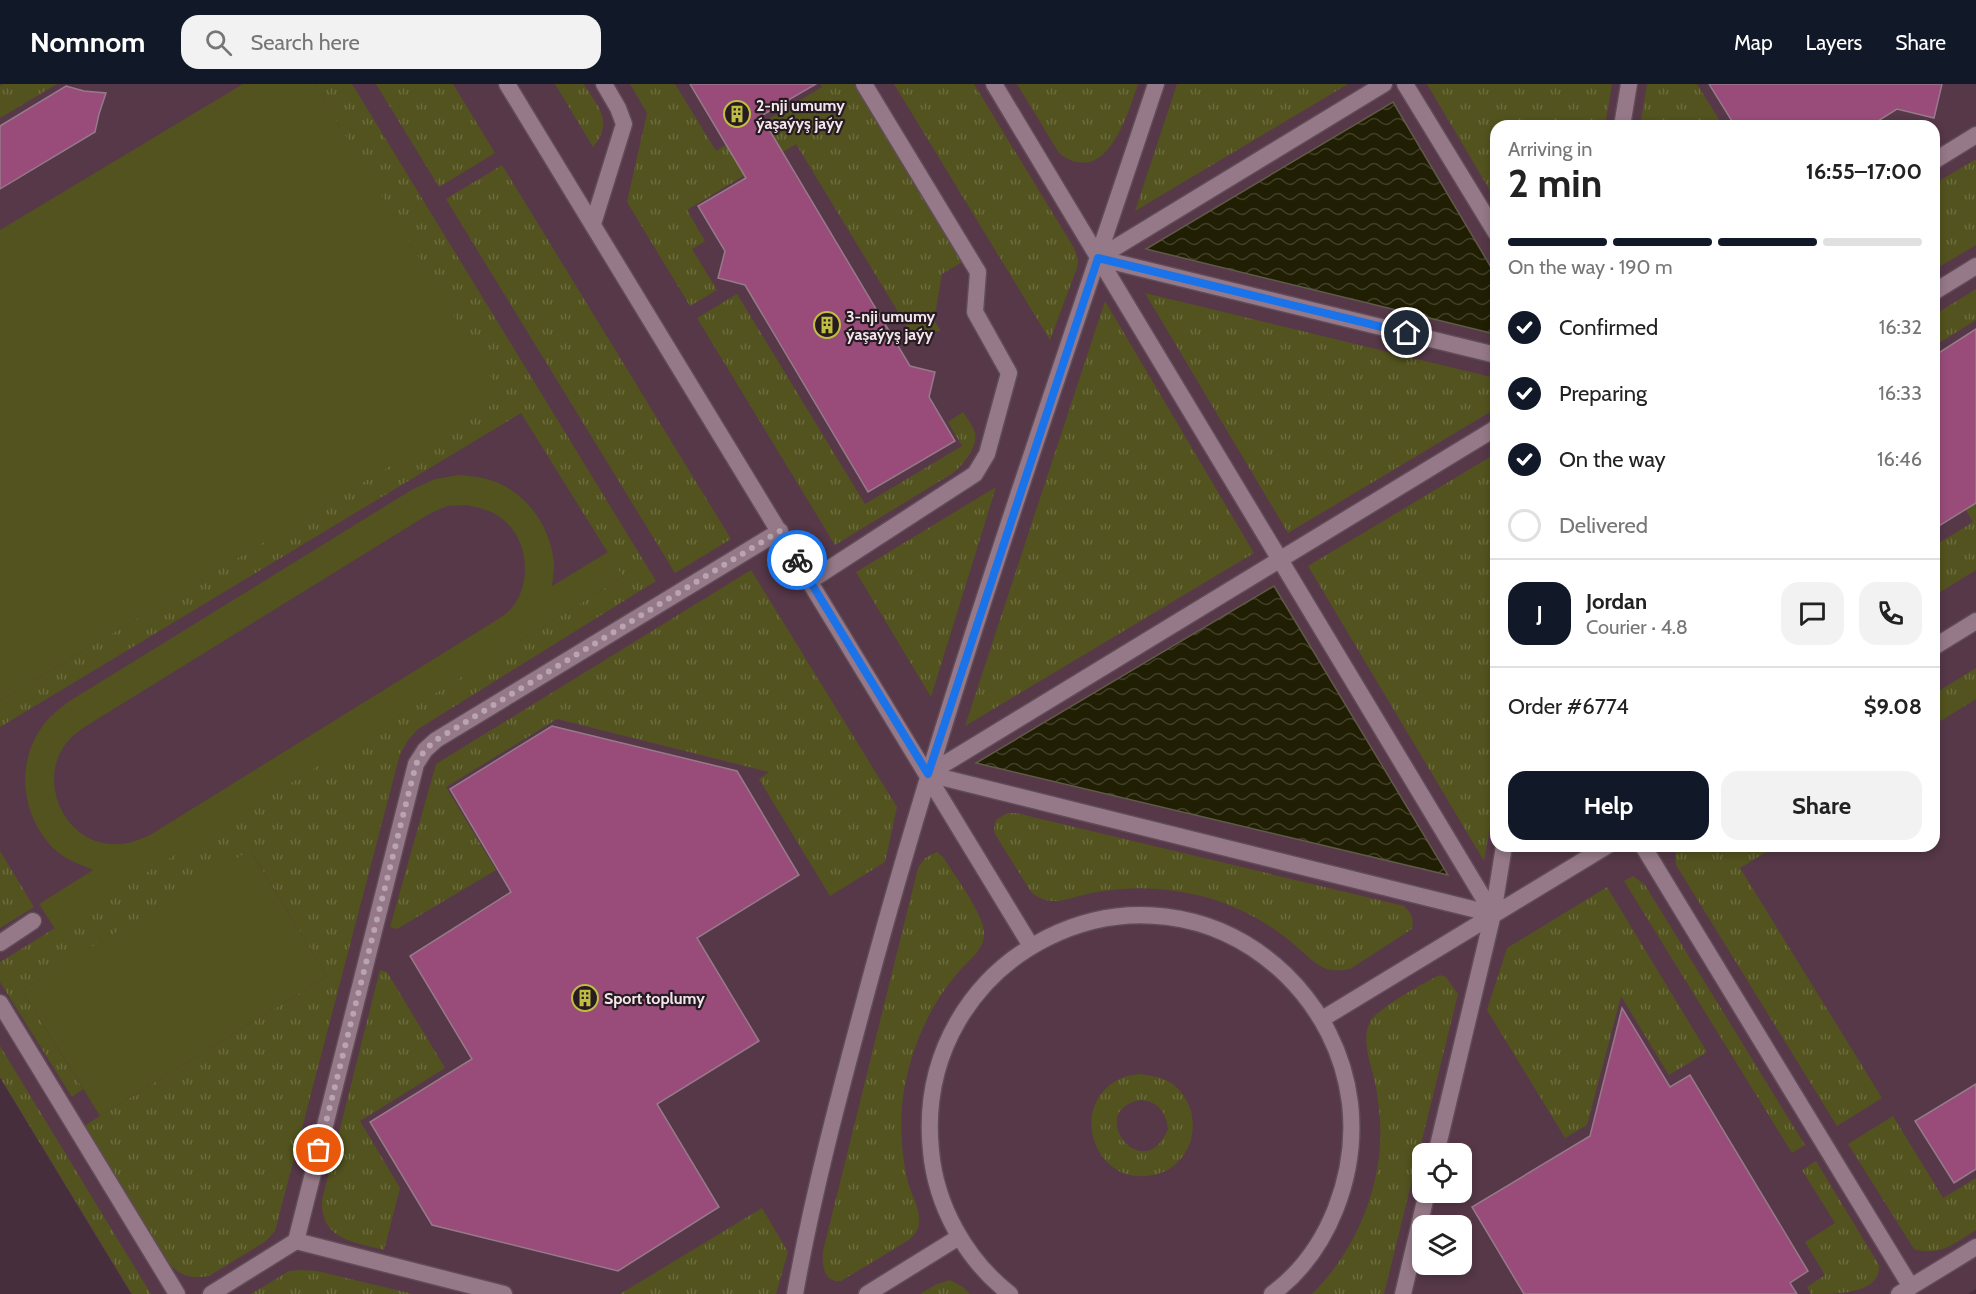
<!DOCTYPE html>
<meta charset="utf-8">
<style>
body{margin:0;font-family:Cabin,sans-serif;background:#f2f2f2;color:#222;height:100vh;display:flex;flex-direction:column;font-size:22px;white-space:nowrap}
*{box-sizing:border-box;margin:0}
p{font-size:20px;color:#767676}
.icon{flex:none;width:33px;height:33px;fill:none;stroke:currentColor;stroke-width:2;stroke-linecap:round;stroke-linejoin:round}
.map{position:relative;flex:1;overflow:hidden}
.panel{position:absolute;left:1490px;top:36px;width:450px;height:732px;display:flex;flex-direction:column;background:#fff;border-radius:18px;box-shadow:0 3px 9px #0003}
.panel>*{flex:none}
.tools{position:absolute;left:1412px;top:1059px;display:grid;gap:12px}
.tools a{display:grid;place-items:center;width:60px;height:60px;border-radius:12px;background:#fff;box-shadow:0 3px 9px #0003;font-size:30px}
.pin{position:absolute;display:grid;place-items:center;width:51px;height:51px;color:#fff;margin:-26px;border:3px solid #fff;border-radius:50%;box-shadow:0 2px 6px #0007}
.courier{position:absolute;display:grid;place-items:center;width:60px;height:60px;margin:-30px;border:4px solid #1a73e8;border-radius:50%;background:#fff;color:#222;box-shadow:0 2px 8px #0007}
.head em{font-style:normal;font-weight:800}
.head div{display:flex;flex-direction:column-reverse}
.head{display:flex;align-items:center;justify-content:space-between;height:102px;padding:0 18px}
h1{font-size:39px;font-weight:800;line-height:45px}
.bar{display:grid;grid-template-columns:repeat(4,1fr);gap:9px 6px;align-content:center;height:72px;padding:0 18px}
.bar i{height:8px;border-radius:4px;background:#e0e0e0}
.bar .on{background:#111827}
.bar p{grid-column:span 4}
.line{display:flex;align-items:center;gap:15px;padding:0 18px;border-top:2px solid #e0e0e0}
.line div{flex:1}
.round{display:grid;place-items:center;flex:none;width:63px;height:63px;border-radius:18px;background:#f2f2f2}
ol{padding:0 18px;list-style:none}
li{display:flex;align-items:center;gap:18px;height:66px}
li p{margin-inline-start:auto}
li .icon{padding:6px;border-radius:50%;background:#111827;color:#fff;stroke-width:4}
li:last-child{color:#767676}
li i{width:33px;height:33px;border:3px solid #e0e0e0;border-radius:50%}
.button{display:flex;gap:12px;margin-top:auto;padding:12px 18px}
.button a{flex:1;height:69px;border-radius:18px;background:#111827;color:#fff;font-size:24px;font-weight:800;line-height:69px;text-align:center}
.button a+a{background:#f2f2f2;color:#222}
header{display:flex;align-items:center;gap:36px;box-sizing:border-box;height:84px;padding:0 30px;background:#111827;color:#fff}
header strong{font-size:28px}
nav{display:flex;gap:33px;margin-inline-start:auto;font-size:21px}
.search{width:420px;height:54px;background:#f2f2f2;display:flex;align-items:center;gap:15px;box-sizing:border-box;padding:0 21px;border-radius:18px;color:#767676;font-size:22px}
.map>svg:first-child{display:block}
.built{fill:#563848;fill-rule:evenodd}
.grass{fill:url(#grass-tufts);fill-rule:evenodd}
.pitch{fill:#53531f;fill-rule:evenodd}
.water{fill:url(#water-waves);stroke:#605a49;stroke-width:1.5}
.building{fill:#994c7a;stroke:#967a89;stroke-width:1.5}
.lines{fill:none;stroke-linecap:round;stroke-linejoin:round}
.service-casing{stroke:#604c58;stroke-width:19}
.service{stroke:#967988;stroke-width:16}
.done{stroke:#b8a5af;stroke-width:6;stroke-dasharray:0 10.8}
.route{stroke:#1a73e8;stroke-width:8}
.labels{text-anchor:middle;stroke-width:4.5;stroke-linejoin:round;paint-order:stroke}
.poi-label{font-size:16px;font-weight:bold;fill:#f5e5ed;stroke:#261b21;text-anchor:start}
</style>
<header>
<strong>Nomnom</strong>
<div class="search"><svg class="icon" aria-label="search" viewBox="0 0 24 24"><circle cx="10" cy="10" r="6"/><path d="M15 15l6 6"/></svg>Search here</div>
<nav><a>Map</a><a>Layers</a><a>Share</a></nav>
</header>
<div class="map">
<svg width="1976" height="1210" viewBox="0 0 1976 1210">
<defs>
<pattern id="grass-tufts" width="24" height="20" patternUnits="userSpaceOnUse" patternTransform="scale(1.5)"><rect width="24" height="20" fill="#53531f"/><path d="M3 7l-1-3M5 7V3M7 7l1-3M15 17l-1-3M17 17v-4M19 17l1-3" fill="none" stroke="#6c6c40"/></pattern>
<pattern id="water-waves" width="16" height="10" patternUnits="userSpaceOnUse" patternTransform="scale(1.5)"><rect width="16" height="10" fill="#201f03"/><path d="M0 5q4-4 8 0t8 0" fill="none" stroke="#413f28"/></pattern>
</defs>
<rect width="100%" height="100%" fill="#472e3c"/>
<path class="built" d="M0,0h1976v1205l-8,5h-1837l-131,-216zM1496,42h438v720h-438zM1422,1070h39v38h-39zM1422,1142h39v38h-39z"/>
<path class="grass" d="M3,0h54l-57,34v-32z
M314,0h38l304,497 -238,148 -10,11 -8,14 -125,477 -9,10 -57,35c-18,3 -30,0 -41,-14l-84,-136 243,-150 -76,-125 -229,139 61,99 -11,8 -72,-115v-20l623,-385 -102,-164 -521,314v-26l502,-303z
M376,0h77l42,69 -56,34z
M555,0h29c14,23 30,38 9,63z
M630,0h45l41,67 106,-64 -2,-3h34l108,178 -20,12 -8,46 6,10 -23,13 -121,-199 -109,66 18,31 -13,8 25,41 -27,16 -63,-104 20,-89z
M894,0h80l100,164 4,11 -1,9 -27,72z
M1017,0h121c-11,32 -32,105 -79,69z
M1177,0h171l-213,127z
M1427,0h185l-7,42h-109l-1,73z
M1647,0h50l26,42h-83z
M1976,75v86l-42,25v-86z
M502,81l229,374 -56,34 -229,-374z
M1976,205v31l-42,26v-31z
M1145,209l350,85v31l-207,124z
M737,210l128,210 97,-58 -14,-24 15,-10c4,6 9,12 11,18 6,15 -10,34 -21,43l-118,72 -138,-227z
M1105,217l149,252 -289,173z
M1934,312l37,62 5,-2v114l-42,26v-50l39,-24 -39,-64z
M1495,370l1,336 -12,71 -176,-295z
M996,403l-65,210 -75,-125z
M751,486l146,237 -12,55 -55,34 -71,-117 10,-7 -212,-53 -111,68 50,83 -99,59 -7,-2 46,-163z
M1976,584v31l-42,26v-31z
M1007,729h9l388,93c8,8 10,13 8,23l-62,40c-27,5 -33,-5 -52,-21 -9,-8 -19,-16 -29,-22 -21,-14 -48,-26 -72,-31 -24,-5 -49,-8 -73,-6 -12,1 -25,2 -37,5 -20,5 -38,14 -56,-2l-36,-58 -1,-7 2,-7z
M1687,762h89l-36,22 142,230 -45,28 -161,-261 -1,-12z
M0,767l34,56 -34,21z
M937,768l6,5c10,16 41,58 41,75 1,17 -13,26 -23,37 -8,9 -16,20 -22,29 -20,31 -33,70 -37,107 -2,25 0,53 6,77 3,12 12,26 11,39 0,9 -4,13 -10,19l-68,41c-18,2 -19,-17 -18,-30l95,-383 7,-10z
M1633,792l12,9 160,260 -13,8 -168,-272z
M1607,803l100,165 -38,23 -48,-79 -34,129 -22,13 -78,-128 20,-62z
M380,886l7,2 58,96 -85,53 40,67 -16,62c-30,-8 -64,-10 -62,-50z
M1440,891l6,2 12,17 -74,300h-72c47,-46 75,-118 67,-184 -1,-12 -3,-25 -6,-36 -4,-16 -12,-38 -2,-54 7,-11 55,-39 69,-45z
M0,962l151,248h-19l-132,-217z
M1140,990c12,2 24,3 34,11 21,17 25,50 9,71 -8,10 -17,17 -30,19 -60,13 -87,-73 -31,-97 5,-3 12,-3 18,-4zM1141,1016c18,2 25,12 27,29 -24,60 -85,-19 -27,-29z
M1893,1032l50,82 33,-20v52c-21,13 -36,27 -62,19l-66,-105z
M1816,1077l63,104c2,29 -41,29 -68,29l-4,-7 18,-12 -20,-33 30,-19 -33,-53z
M762,1124l26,44 -12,42h-156z
M301,1186l16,1 96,23h-162l38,-23z
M950,1196l13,7 7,7h-50l17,-10z"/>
<path class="pitch" d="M243,0h71l189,314 -503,303v-471z
M459,391c8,1 16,1 24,3 40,9 67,45 71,85 0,7 -1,15 -2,23l56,-34 15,25 -568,352 -16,-25 54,-34c-14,-6 -29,-11 -40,-22 -35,-36 -38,-94 -3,-131 5,-5 12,-10 18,-15l345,-213 22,-10zM467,421c12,3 24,5 34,13 28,20 32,67 9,92 -5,4 -10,8 -15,11l-345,214c-12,5 -23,10 -36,9 -51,0 -79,-67 -45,-104 4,-5 10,-9 14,-12l346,-214 18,-8z
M250,766l77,126 -227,140 -78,-126z"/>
<path class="water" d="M1393,18l102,172v60l-349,-85z
M1274,502l174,289 -472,-112z"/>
<path class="building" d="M690,0h126l-55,32 149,250 25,6 -6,25 26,44 -87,51 -123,-207 -27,-7 7,-27 -27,-45 48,-28z
M1709,0h233l-8,34 -37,-9 -27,17h-135z
M66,2l18,5 22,2 -7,21 -4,18 -95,57v-63z
M1976,245v174l-42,26v-173z
M552,642l185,45 62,104 -102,63 62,103 -102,63 62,103 -101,64 -186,-46 -62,-103 102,-63 -62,-103 101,-64 -61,-103z
M1622,924l48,79 20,-12 118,196 -18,12 7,11h-273l-52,-87 118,-71z
M1976,1000v85l-22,14 -39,-62z"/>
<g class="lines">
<defs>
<path id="service" d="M507,0l524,862
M994,0l499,830
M1405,0l91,149
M1622,42l7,-42
M1934,77l42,-26
M593,140l31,-100 -6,-16 -14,-24
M1098,174l398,97
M1098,174l286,-174
M1934,208l42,-26
M810,497l165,-107 12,-20 22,-81 -34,-61 3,-40 -114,-188
M1934,563l42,-26
M928,690l568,-346
M928,690l565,140
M1643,762l268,441
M0,859l33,-22
M0,919l177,291
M1322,935l285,-173
M1436,1070l57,-240 11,-68
M296,1157l208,53
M211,1210l85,-53 120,-477 9,-14 11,-10 344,-209
M795,1210c18,-102 45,-202 72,-303 82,-306 189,-606 289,-907
M867,1210l92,-57
M1010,1210c-44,-34 -74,-88 -79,-143 -20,-196 211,-313 354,-177 36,35 59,80 65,129 8,70 -20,148 -78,191
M1403,1210l24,-102
M1899,1210l77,-47"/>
</defs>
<use href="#service" class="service-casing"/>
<use href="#service" class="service"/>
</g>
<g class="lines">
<path class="done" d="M319,1066l97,-386 9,-14 11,-10 344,-209 17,29"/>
<path class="route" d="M797,476l131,214 170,-516 309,75"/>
</g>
<defs>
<symbol id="building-ring" viewBox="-11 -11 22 22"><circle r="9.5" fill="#261b21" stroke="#bfbe41" stroke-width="1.5"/><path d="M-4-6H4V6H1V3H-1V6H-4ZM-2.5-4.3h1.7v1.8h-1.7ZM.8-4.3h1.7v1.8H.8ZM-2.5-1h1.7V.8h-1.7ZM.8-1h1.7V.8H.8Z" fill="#bfbe41"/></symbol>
</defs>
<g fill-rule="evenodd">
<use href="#building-ring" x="722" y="15" width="30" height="30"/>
<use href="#building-ring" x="812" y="226" width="30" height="30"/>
<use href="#building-ring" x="570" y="899" width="30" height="30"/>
</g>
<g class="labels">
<g class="poi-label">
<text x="756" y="27">2-nji umumy<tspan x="756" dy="18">ýaşaýyş jaýy</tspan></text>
<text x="846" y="238">3-nji umumy<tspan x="846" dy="18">ýaşaýyş jaýy</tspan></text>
<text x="604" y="920">Sport toplumy</text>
</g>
</g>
</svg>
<div class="tools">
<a><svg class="icon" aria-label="locate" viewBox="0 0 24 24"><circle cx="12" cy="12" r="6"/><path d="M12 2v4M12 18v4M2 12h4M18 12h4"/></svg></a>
<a><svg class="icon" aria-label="layers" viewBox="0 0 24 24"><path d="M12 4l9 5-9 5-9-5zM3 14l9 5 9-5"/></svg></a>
</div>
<div class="pin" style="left:319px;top:1066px;background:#ea580c"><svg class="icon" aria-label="bag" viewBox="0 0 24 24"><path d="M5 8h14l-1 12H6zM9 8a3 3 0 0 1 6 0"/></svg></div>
<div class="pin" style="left:1407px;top:249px;background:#1f2937"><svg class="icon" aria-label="home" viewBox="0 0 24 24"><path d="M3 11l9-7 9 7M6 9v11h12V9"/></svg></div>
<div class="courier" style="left:797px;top:476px"><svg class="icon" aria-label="bike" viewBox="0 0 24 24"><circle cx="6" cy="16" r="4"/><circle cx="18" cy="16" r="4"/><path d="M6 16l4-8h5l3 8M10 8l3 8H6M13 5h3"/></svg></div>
<section class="panel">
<div class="head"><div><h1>2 min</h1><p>Arriving in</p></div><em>16:55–17:00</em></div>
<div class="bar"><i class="on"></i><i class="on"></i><i class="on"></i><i></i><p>On the way · 190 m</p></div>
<ol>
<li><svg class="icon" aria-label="check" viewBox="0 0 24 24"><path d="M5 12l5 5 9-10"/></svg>Confirmed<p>16:32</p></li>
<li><svg class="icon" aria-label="check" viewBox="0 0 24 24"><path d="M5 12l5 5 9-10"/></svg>Preparing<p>16:33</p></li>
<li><svg class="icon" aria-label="check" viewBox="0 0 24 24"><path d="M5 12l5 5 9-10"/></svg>On the way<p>16:46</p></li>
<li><i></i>Delivered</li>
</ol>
<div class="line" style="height:108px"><b class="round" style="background:#111827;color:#fff">J</b><div><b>Jordan</b><p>Courier · 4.8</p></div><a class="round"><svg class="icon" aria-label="chat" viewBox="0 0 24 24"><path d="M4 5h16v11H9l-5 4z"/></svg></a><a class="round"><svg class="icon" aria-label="phone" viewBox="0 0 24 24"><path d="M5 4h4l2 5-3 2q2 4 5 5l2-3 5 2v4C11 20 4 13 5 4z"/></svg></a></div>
<div class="line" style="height:78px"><div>Order #6774</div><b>$9.08</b></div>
<div class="button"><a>Help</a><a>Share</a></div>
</section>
</div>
